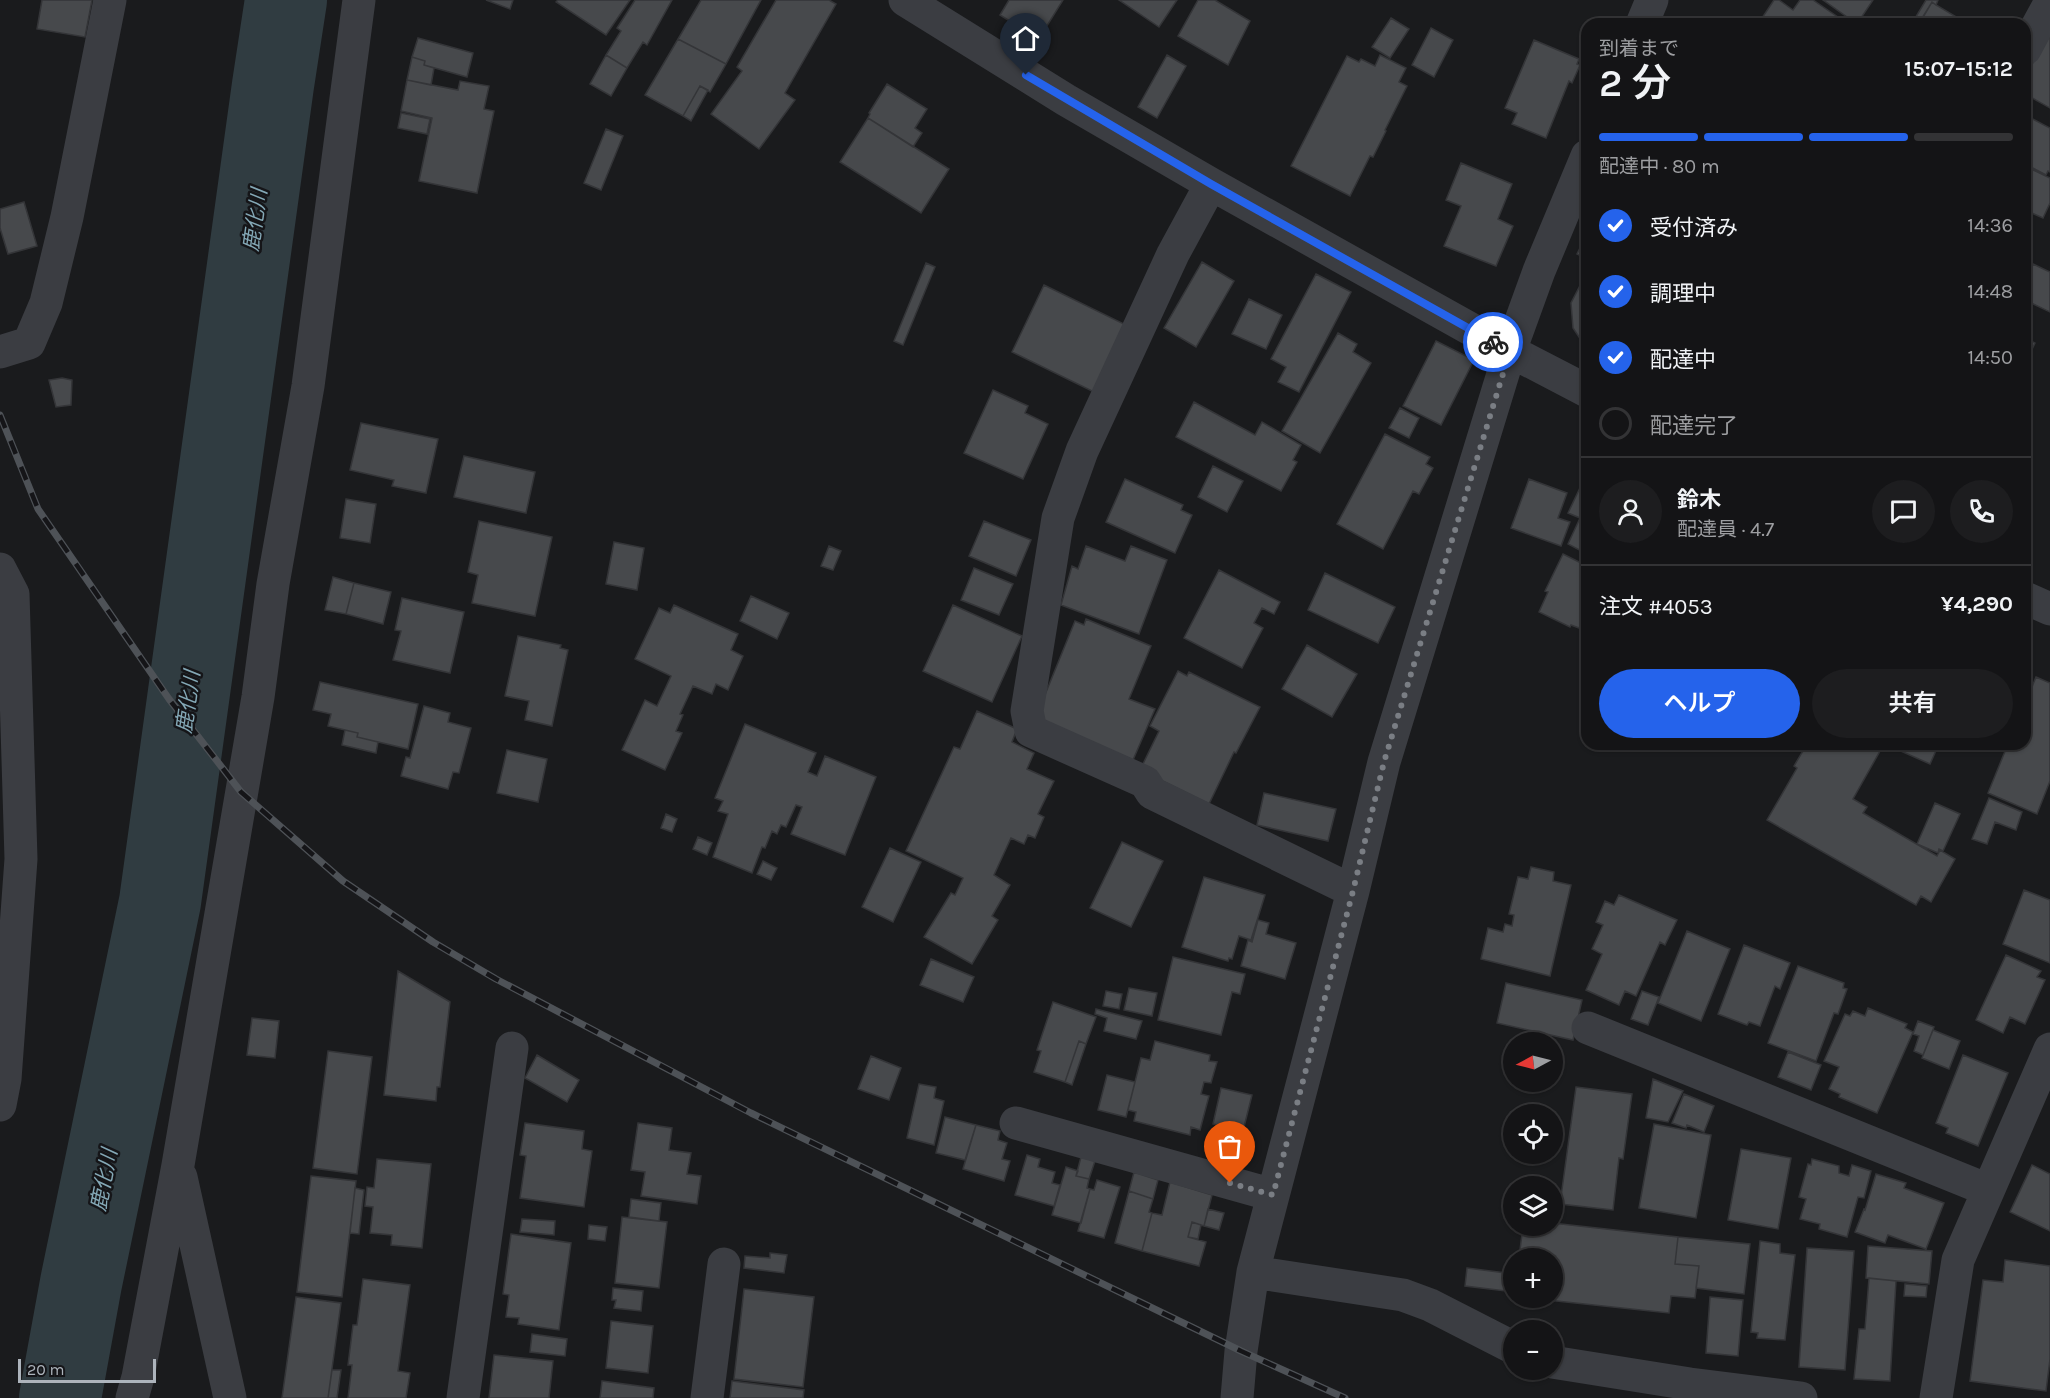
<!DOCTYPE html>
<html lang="ja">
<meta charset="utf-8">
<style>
body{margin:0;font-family:Karla,"Noto Sans JP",sans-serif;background:#1d1d1f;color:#f1f3f6;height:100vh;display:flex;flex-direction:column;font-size:22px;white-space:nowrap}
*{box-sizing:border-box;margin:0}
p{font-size:20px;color:#9d9ea1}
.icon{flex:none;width:33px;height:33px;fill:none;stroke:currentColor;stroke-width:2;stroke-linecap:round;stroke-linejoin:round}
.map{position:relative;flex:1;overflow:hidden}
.drawer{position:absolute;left:1581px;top:18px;width:450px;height:732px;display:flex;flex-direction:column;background:#141416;border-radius:18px;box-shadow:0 2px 4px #0004,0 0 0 2px #333335}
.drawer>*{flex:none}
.needle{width:39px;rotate:263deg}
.controls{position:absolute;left:1503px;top:1032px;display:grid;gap:12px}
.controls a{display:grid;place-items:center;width:60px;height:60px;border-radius:50%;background:#141416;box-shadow:0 2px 4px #0004,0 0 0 2px #333335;font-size:30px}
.scale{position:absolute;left:18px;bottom:15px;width:138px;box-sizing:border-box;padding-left:6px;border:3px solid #adb4bc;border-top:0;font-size:16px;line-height:21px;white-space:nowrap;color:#adb4bc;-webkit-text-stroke:4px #151518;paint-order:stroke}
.pin{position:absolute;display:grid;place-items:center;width:51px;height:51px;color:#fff;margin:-62px -26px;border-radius:50% 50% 50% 0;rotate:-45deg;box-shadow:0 0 6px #0007}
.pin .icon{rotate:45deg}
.courier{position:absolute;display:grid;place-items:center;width:60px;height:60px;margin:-30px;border:4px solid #2563eb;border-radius:50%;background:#fff;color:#222;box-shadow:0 2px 8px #0007}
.headline em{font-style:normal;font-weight:600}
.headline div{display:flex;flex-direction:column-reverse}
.headline{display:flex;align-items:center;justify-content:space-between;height:102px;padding:0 18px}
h1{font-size:39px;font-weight:600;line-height:45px}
.bar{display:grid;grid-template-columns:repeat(4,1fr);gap:9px 6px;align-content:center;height:72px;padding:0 18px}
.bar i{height:8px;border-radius:4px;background:#333335}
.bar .on{background:#2563eb}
.bar p{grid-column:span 4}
.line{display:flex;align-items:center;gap:15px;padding:0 18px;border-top:2px solid #333335}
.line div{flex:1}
.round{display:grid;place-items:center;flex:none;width:63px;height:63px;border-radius:32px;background:#1d1d1f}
ol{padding:0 18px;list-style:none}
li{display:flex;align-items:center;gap:18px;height:66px}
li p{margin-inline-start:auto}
li .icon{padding:6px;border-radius:50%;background:#2563eb;color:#fff;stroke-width:4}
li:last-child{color:#9d9ea1}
li i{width:33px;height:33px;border:3px solid #333335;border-radius:50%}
.action{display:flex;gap:12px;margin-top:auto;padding:12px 18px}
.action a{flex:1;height:69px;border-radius:36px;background:#2563eb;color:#fff;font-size:24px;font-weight:600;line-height:69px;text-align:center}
.action a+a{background:#1d1d1f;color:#f1f3f6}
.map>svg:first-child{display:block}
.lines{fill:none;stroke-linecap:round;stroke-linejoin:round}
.river{stroke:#303c41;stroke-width:82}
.building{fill:#47494c;stroke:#343538;stroke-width:1.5}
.minor{stroke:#3b3d42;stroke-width:33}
.rail-casing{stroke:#4e5257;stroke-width:7}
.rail{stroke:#151518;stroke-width:4.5;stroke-dasharray:14;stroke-linecap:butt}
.done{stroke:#7a7e84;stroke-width:6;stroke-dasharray:0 10.8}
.route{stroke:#2563eb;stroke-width:8}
.labels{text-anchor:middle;stroke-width:5;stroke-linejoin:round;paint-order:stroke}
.water-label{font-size:21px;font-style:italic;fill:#84a8b6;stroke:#151518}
</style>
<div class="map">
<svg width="2050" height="1398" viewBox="0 0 2050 1398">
<rect width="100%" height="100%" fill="#1a1b1d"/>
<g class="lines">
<path class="river" d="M60,1398l21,-115 79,-381 113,-817 13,-85"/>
</g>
<path class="building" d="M42,0h50l-7,37 -48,-8z
M486,0h27l-3,9z
M558,0h72l-24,35 -50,-33z
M635,0h37l-25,45 -4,-3 -16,26 -21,-13 15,-24 -4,-3z
M701,0h60l-35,64 -48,-25z
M776,0h53l7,4 -51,89 10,7 -36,49 -48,-35 31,-43 -5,-4z
M1009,0h54l-28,45 -14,-8 3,-7 -24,-15z
M1119,0h58l-18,27z
M1198,0h17l35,21 -22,44 -50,-29z
M1774,0h5l14,10 7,-10h13l35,24h-90z
M1823,0h50l-16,24z
M1926,0h12l-2,5 -4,-3 -13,21 -5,-3z
M1932,2l4,3 32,19h-49z
M1391,18l18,11 -19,29 -18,-11z
M1431,28l22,12 -19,37 -22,-12z
M2047,37l3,2v69l-25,-14v-17z
M418,38l55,15 -6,24 -43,-12 1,-4 -13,-4z
M678,39l48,25 -16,28 -10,-6 -17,30 -38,-21z
M1534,40l45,19 -2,5 3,1 -8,18 -3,-2 -23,57 -34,-14 5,-11 -12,-5z
M606,55l21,13 -16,28 -21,-12z
M1167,55l19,11 -29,52 -19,-11z
M1380,55l26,13 -7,14 8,4 -22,44 1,1 -13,26 -3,-1 -20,40 -59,-30 56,-110 12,6 2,-3 14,7z
M412,57l13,4 -1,4 10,3 -3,17 -24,-5z
M407,80l51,10 2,-9 29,5 -5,23 10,2 -17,82 -58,-12 13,-63 -31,-7z
M887,84l40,25 -12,19 7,5 -9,14 -45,-29 2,-4 -1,-1z
M700,86l8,4 -17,31 -8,-5z
M401,113l29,6 -3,15 -29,-6z
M2025,115l25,13v44l-2,-1 -2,4 -21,-11z
M868,118l81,51 -28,44 -81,-51z
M606,129l17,7 -22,54 -17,-7z
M1461,163l51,21 -14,35 15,7 -17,40 -52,-20 17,-40 -15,-6z
M2025,166l25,12v25l-7,15 -18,-8z
M24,202l13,44 -29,8 -8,-26v-19z
M1587,234v25l-10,-5z
M1202,262l32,19 -38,66 -32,-19z
M926,263l9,4 -32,78 -9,-4z
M2033,264l17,8v40l-25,-12v-19z
M1587,272v77l-14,-21 -2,-25z
M1316,274l35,18 -52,100 -21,-10 8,-15 -15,-8z
M1044,285l82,40 -32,67 -82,-40z
M1249,299l33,16 -16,34 -34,-15z
M1338,333l19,11 -4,8 18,11 -51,90 -38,-22z
M2025,338l10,5 -10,21z
M1436,341l38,19 -33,65 -38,-19z
M62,378l10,2 -1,25 -15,2 -7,-27z
M993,390l35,16 -3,7 23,11 -25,55 -59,-26z
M1194,402l61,33 7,-13 39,23 -8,15 4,2 -16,29 -105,-54z
M1400,408l19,10 -10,20 -20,-10z
M361,423l77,16 -12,54 -34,-7 2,-6 -44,-10z
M1385,434l45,23 -4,7 7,4 -14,26 -6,-3 -30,58 -46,-25z
M464,456l71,16 -9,41 -72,-16z
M1213,466l30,15 -16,31 -29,-15z
M1587,473v81l-19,-10 12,-26 -12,-5z
M1125,479l58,26 -2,5 11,5 -17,38 -69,-31z
M1529,479l38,14 -9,25 12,4 -9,24 -50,-18z
M346,499l30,5 -6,39 -30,-5z
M479,521l73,16 -17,79 -63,-13 6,-28 -10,-3z
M984,521l47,19 -15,36 -47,-20z
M614,542l30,6 -7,42 -31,-6z
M829,546l12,5 -8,19 -12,-4z
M1086,546l39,15 6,-15 36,14 -28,74 -78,-29 11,-39 6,3z
M1563,554l24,12v45l-8,17 -8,-3 -1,2 -31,-15 9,-20 -3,-1z
M974,568l39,16 -14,31 -38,-15z
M1219,570l61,32 -6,12 -12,-6 -8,15 9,5 -21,40 -58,-30z
M1325,573l70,34 -17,36 -70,-33z
M333,577l21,6 -8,31 -21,-4z
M354,583l37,9 -8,32 -37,-10z
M751,596l38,17 -12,26 -37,-18z
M402,598l62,14 -14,61 -57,-13 8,-29 -6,-1z
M674,605l64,29 -7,16 12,6 -15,34 -12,-6 -4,10 -19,-8 -13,28 3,1 -7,16 6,2 -17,37 -43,-20 23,-50 12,6 14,-30 -36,-17 24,-51 11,5z
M953,605l69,31 -30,66 -69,-31z
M1086,619l65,27 -22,53 26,10 -22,51 -94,-40 3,-18 33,-81 9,4z
M518,636l43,9 -1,3 8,2 -16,76 -27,-6 4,-19 -24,-5z
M1307,645l50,29 -25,43 -50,-28z
M1178,671l9,5 2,-4 71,35 -24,46 -2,-1 -25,52 -69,-34 19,-39 -9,-5z
M2036,677l14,6v98l-13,33 -49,-21 20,-49h17v-40z
M320,682l98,22 -10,45 -51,-12 1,-4 -30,-7 3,-12 -18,-4z
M424,706l26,7 -2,9 23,6 -12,45 -6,-1 -5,17 -47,-13 5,-19 4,1z
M977,711l40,18 -5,13 22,11 -7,16 27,12 -16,33 6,3 -9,21 -7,-3 -4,9 -13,-6 -17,37 16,10 -18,31 6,4 -26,44 -48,-27 27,-44 4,2 8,-17 -57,-27 48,-104 6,2z
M745,724l71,29 -8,19 9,4 8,-20 51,21 -31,78 -54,-21 11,-27 -6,-2 -10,22 -5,-2 -4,9 -5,-3 -7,17 -3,-1 -10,26 -39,-16 15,-43 -10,-3 5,-10 -8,-3z
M345,730l13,3 -1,4 21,5 -2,11 -34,-8z
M1807,744h77l-31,55 14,8 -4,6 74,43 3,-6 15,9 -24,43 -10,-6 -5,9 -149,-85 30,-52 -3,-2z
M1885,744h54l-9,20z
M507,750l40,9 -9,43 -41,-9z
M1264,793l72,16 -8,32 -71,-16z
M1989,798l33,14 -6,18 -21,-8 -8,22 -15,-5z
M1935,803l25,11 -17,37 -4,-2 -1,4 -21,-9z
M666,814l11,5 -5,13 -11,-4z
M698,837l14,6 -5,12 -14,-6z
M1122,842l41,19 -32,66 -41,-19z
M890,848l31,14 -28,60 -31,-15z
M763,861l14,7 -6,12 -14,-6z
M1531,867l23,5 -1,9 18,4 -21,91 -69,-17 7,-31 15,4 2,-8 7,2 2,-11 -5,-1 9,-37 10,2z
M1204,877l61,18 -14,45 -12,-4 -7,23 -3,-1 -1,3 -46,-14z
M2024,890l26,10v63l-47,-19z
M1619,895l58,25 -12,25 -5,-3 -24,54 -11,-5 -6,14 -33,-15 16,-36 -10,-5 11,-24 -7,-3 9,-21 9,4z
M1258,920l11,3 -3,11 30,9 -11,36 -44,-13 7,-26 4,2z
M1687,931l43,18 -29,72 -43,-18z
M1744,945l46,18 -10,26 -5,-3 -15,40 -11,-4 -2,3 -29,-11z
M2006,955l35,16 -4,6 8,3 -20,44 -15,-7 -7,16 -27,-13z
M1173,957l72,17 -5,20 -8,-2 -11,43 -63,-15z
M931,959l43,18 -11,25 -43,-17z
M1798,966l46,17 -1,5 4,1 -9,25 -4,-1 -18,48 -48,-18z
M398,971l52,31 -10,85h-3l-1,14 -52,-6z
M1506,983l76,17 -9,40 -76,-17z
M1129,988l28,5 -5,23 -28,-6z
M1106,991l16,3 -3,15 -16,-3z
M1642,991l17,6 -11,28 -17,-6z
M1053,1002l43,15 -10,27 -7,-3 -14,41 -31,-10 7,-21 -4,-1z
M1868,1008l39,16 -2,4 8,4 -36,81 -38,-16 1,-3 -11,-5 10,-22 -15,-6 21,-47 5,2 3,-5 12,5z
M1096,1009l46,12 -6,18 -32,-8 3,-13 -12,-4z
M252,1018l27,3 -4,37 -28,-3z
M1918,1021l16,6 -11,28 -9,-4 5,-15 -6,-2z
M1933,1030l27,11 -11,28 -27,-11z
M1079,1041l7,3 -14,41 -7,-3z
M1155,1041l55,14 -1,6 8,1 -6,21 -7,-1 -3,12 8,2 -9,34 -9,-3 -1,8 -56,-14 2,-9 -8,-2 13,-52 9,2z
M328,1051l44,6 -15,117 -44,-6z
M1788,1052l33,13 -10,25 -33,-13z
M537,1055l42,25 -12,22 -42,-24z
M1963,1055l45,18 -30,73 -32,-13 2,-5 -12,-5z
M871,1056l30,12 -12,32 -31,-11z
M1107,1075l28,7 -9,35 -28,-7z
M1653,1079l30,12 -15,31 -22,-4z
M919,1084l17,3 -2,11 10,3 -10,44 -27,-7z
M1576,1087l56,7 -9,65 -4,-1 -6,52 -53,-6z
M1221,1088l31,7 -9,36 -30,-7z
M1684,1094l30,12 -10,26 -17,-7 -1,3 -14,-5z
M945,1117l31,8 -11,35 -29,-7z
M525,1123l59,8 -2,18 10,2 -8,56 -64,-9 6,-42 -6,-1z
M638,1123l34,5 -3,22 22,3 -4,21 14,2 -4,28 -56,-8 4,-24 -14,-2z
M1654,1124l57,11 -15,83 -57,-10z
M976,1125l24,6 -2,9 9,3 -5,16 8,2 -6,20 -41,-12z
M1741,1149l50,9 -13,71 -50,-9z
M1027,1155l13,4 -2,8 17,5 -3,11 8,2 -6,21 -39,-11z
M1081,1157l14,4 -6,18 -13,-3z
M377,1159l54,5 -9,84 -31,-3 1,-10 -22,-2 3,-26 -8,-1 2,-19 7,1z
M1812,1159l27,7v7l10,3 3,-11 19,6 -7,27 -6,-1 -11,40 -28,-8 1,-5 -20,-5 6,-20 -7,-2 9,-33 3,1z
M2032,1165l18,9v57l-40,-19z
M1066,1167l12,4 -2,5 13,3 -2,9 3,1 -9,34 -29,-8z
M1134,1172l24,8 -5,19 -24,-8z
M1876,1174l30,9 -2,5 40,15 -18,46 -38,-14 -3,8 -30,-11 9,-23 1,1z
M311,1176l45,5 -14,116 -45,-5z
M1097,1180l23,7 -16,51 -26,-7 12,-42 4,1z
M1170,1182l42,13 -8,31 -12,-4 -4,15 18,5 -7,24 -57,-15 10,-38 10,2z
M355,1188l9,2 -5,44 -9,-1z
M1129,1191l24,8 -4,13 3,1 -10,38 -27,-8z
M631,1199l30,4 -2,18 -30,-4z
M1208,1209l16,4 -5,17 -15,-4z
M622,1217l45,5 -8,66 -44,-5z
M522,1219l33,2 -1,14 -34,-3z
M1192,1222l9,3 -3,14 -10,-2z
M1552,1223l126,14 -3,27 24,2 -4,32 -24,-2 -2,17 -141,-15h24v-40h-33l4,-32h29z
M589,1225l18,2 -2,14 -17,-2z
M511,1234l60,9 -12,87 -41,-6 1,-6 -13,-1 3,-22 -6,-1z
M1678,1237l72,7 -6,50 -48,-6 3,-22 -24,-2z
M1760,1241l20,3v9l15,2 -10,85 -28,-2 1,-5 -7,-1z
M1868,1246l64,5 -3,33 -63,-6z
M1807,1248l47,3 -9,119 -46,-3z
M770,1253l17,2 -3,18 -40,-5 1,-12 25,2z
M2005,1260l45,6v93l-4,32 -76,-10 13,-101 20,2z
M1467,1268l47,6v18l-49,-6z
M1869,1278l27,3 -6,100 -36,-2 5,-50h6z
M363,1279l47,6 -12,86 12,2 -4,25h-58l4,-33h-4l5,-40h4z
M1905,1284l22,2 -1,11 -22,-1z
M613,1288l30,3 -2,20 -27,-3 2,-8h-4z
M744,1289l70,8 -11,90 -69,-8z
M296,1297l45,6 -13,95h-46z
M1710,1297l33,3 -5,56 -32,-3z
M611,1321l42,5 -5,47 -42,-5z
M532,1334l35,5 -2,17 -35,-4z
M494,1355l59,6 -4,37h-60z
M332,1370h9l-4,28h-9z
M602,1381l52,7 -1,10h-53z
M732,1381l72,9 -1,8h-73z"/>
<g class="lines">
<path class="minor" d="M905,0l161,100 145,84 299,167 77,40
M1642,24l10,-24
M2025,49l25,-46
M1211,184l-38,70 -91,197 -24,67 -31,193 4,20 114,51 7,11 201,98
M0,352l29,-9 17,-40 21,-86 43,-217
M0,569l13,25 8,265 -16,220 -5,26
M2025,598l25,11
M1588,1028l400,162
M1016,1123l257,72
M181,1177l49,221
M1514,1348l-84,-43 -27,-10 -150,-23 100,-381 31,-129 126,-411 29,-80 48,-115
M1552,1362l138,22 111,14
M132,1398l6,-21 40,-212 80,-468 15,-113 35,-198 51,-386
M463,1398l49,-350
M707,1398l17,-134
M1237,1398l4,-47 12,-79
M1936,1398l22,-138 92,-211"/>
<defs>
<path id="rail" d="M0,415l38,94 131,190 72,93 102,89 90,61 63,37 255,134 490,238 104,47"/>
</defs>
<use href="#rail" class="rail-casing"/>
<use href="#rail" class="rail"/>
</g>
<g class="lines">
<path class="done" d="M1230,1183l43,12 80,-304 31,-129 126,-411 -17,-9"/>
<path class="route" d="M1026,75l185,109 282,158"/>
</g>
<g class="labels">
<g class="water-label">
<text transform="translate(255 220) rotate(-82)" y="7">鹿化川</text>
<text transform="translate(188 702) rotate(-82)" y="7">鹿化川</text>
<text transform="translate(104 1180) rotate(-79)" y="7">鹿化川</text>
</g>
</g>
</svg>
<div class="controls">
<a><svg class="needle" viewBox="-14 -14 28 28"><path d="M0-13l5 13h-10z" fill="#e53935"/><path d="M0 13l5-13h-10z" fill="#9d9ea1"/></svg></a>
<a><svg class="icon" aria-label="locate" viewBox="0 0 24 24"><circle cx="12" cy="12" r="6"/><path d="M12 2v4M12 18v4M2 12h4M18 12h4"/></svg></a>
<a><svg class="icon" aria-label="layers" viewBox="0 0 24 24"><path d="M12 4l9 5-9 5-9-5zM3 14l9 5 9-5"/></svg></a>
<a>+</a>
<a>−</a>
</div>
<div class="scale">20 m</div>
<div class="pin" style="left:1230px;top:1183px;background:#ea580c"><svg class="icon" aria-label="bag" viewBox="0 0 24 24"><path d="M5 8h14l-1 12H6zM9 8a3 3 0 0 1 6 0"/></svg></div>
<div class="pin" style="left:1026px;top:75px;background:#1f2937"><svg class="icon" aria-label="home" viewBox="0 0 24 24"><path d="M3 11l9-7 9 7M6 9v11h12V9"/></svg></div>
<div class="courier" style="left:1493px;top:342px"><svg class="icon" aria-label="bike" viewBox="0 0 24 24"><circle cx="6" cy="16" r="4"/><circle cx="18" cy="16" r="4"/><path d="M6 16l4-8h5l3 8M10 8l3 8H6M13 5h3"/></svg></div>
<section class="drawer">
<div class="headline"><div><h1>2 分</h1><p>到着まで</p></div><em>15:07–15:12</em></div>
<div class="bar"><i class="on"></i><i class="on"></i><i class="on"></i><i></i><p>配達中 · 80 m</p></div>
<ol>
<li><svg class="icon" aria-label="check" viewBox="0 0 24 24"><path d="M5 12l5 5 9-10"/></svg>受付済み<p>14:36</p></li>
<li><svg class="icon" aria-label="check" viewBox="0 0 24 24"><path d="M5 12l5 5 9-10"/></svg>調理中<p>14:48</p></li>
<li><svg class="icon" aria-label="check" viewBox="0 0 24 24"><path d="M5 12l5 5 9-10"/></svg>配達中<p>14:50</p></li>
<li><i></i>配達完了</li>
</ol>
<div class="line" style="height:108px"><a class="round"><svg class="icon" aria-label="person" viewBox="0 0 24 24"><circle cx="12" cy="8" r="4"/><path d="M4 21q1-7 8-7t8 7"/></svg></a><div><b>鈴木</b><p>配達員 · 4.7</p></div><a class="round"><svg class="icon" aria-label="chat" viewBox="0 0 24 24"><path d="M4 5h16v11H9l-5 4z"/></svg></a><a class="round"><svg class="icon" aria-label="phone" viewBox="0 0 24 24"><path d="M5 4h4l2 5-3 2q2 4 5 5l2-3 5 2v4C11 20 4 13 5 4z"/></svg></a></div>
<div class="line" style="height:78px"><div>注文 #4053</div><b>¥4,290</b></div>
<div class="action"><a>ヘルプ</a><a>共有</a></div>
</section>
</div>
